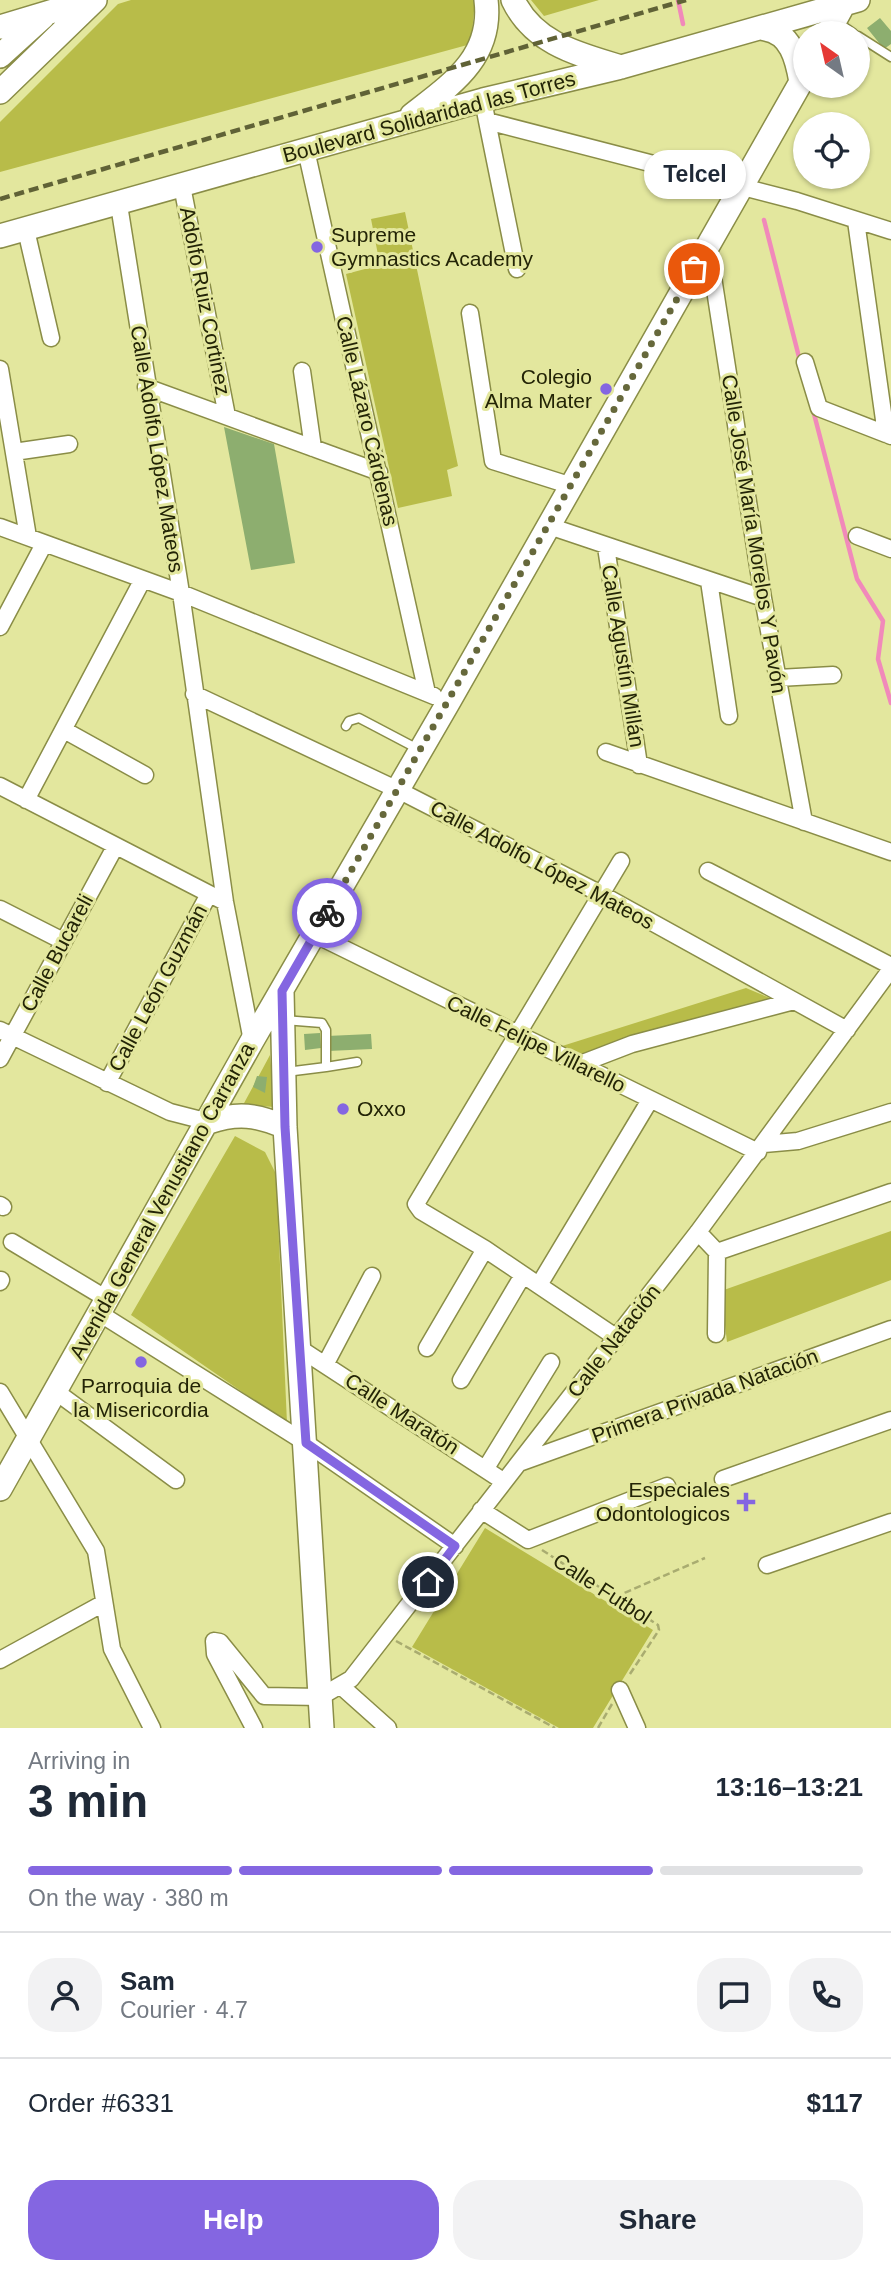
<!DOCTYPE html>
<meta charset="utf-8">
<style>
body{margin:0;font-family:Arial,sans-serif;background:#f2f2f3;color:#1f2937;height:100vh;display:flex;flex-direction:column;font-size:26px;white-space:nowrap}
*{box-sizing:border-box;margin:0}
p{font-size:23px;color:#747a83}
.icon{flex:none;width:38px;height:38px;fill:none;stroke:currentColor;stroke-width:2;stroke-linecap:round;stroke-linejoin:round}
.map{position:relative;height:1728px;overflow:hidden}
.side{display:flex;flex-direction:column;background:#fff;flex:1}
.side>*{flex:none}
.needle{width:46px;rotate:326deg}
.controls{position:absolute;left:793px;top:21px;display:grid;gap:14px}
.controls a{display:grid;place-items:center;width:77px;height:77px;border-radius:50%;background:#fff;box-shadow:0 2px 5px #0004;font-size:35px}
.pin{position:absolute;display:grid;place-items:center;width:60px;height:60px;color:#fff;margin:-30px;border:4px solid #fff;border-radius:50%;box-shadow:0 2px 7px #0007}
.courier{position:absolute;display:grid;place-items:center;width:70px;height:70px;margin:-35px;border:5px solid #8466e1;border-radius:50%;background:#fff;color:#222;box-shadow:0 2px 9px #0007}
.bubble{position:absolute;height:49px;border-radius:24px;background:#fff;box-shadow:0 2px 5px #0004;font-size:23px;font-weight:700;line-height:49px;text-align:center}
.summary em{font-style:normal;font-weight:700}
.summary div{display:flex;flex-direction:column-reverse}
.summary{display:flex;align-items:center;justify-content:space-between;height:119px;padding:0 28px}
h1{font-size:46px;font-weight:700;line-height:52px}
.bar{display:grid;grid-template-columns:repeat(4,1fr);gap:10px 7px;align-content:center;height:84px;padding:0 28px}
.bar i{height:9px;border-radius:5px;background:#e0e1e3}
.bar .active{background:#8466e1}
.bar p{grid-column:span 4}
.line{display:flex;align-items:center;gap:18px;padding:0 28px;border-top:2px solid #e0e1e3}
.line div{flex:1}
.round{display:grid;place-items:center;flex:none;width:74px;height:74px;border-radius:28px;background:#f2f2f3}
.button{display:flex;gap:14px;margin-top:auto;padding:14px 28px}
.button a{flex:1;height:80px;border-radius:28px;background:#8466e1;color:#fff;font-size:28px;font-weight:700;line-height:80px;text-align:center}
.button a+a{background:#f2f2f3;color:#1f2937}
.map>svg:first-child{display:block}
.green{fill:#b8bc49}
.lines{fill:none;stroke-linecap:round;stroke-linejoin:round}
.stream{stroke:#f189ba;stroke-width:4.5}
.building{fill:#8dae6f}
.lane-casing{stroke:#8a8d47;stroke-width:11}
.street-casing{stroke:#8a8d47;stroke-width:19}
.secondary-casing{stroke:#8a8d47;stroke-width:26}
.path{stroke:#a9ac70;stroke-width:2.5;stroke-dasharray:7 3.5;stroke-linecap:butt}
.lane{stroke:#fff;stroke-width:8}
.street{stroke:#fff;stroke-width:16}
.secondary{stroke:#fff;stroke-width:23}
.rail{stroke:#606236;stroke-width:4.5;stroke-dasharray:10 5;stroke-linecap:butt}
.done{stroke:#66683b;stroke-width:7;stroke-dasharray:0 12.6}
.route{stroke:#8466e1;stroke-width:9}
.poi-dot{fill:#8466e1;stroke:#e3e79e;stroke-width:2.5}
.labels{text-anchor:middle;stroke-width:6;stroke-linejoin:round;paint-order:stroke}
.street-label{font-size:21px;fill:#232406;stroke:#e3e79e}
.poi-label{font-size:21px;fill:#232406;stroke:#e3e79e;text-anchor:start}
</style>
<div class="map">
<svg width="891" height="1728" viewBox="0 0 891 1728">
<rect width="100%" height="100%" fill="#e3e79e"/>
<path class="green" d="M131,0h344l-4,44 -471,128v-50l118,-118z
M531,0h68l-55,16z
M405,212l53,254 -11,4 5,26 -54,12 -52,-234 34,-9 -9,-46z
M746,988l26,11 -191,57 -22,-9z
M270,1055l5,52 -32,-2z
M235,1136l30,16 11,22 11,249 -156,-108z
M891,1231v49l-164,62 -6,-51z
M485,1528l168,102 -60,98h-34l-147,-81z"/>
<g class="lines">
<path class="stream" d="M678,0l5,24
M764,220l36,141
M813,410l44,169 26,42 -5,38 13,44"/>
</g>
<path class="building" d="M880,18l11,13v13l-7,5 -17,-21z
M224,427l50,17 21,119 -44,7z
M320,1033l1,15 -16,2 -1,-16z
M371,1034l1,15 -44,2 -1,-15z
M257,1076l10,1 -2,16 -12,-6z"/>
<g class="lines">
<defs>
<path id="lane" d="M837,22l16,11
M858,36l33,21
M346,726l3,-5 10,-3 59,31
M284,1020l38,3 4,7v37l-40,5
M326,1067l31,-5"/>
<path id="street" d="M483,100l4,21 310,80 94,30
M487,121l30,148
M306,150l121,543
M182,186l45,230
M119,205l62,388 44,309 27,139
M856,221l30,213
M26,230l25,108
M708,245l55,353 41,224
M470,313l23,148 79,25
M805,362l14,46 72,28
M0,369l28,168
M302,371l11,77
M146,387l233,85
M14,452l55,-8
M549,526l214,72
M0,527l181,66 253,103
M857,536l34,13
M606,547l33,218
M709,581l20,135
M0,627l44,-83
M778,678l55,-3
M194,694l204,96 203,104 246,136
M64,730l81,45
M606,752l285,100
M0,786l225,116
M26,800l116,-219
M708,871l183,95
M0,909l63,32
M314,934l444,218
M0,1030l170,82 39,10
M0,1059l115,-212
M580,1064l52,-20 162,-43
M107,1083l102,-189
M764,1144l34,-3 93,-29
M0,1205l3,2
M698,1232l19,20 174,-60
M12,1242l95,57
M0,1282l1,-2
M539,1285l111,-185
M99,1313l207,130 149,103
M716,1334l1,-82
M617,1338l-132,-89 -64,-38 -5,-7 205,-343
M299,1348l204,133
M427,1348l58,-99
M325,1365l47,-89
M461,1380l62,-105
M55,1391l121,89
M0,1392l96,159 16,98 40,79
M519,1463l372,-134
M486,1468l65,-106
M723,1479l168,-59
M481,1510l47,30 139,-54
M767,1565l124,-43
M0,1660l102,-56
M342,1687l46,41
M620,1690l17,38
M254,1728l-39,-74 -1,-13 6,1 44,54 56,1 31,-18 347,-447 193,-263"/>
<path id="secondary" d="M513,0c21,44 65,54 108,67
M0,27l90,-27
M765,29c26,4 32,30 36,53
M828,33l18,-33
M0,56l43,-39
M0,92l95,-92
M412,115c40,-31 81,-58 74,-115
M0,236l483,-136 138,-33 237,-67
M282,991l3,136 37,601
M209,1122c29,-10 48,-7 76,5
M0,1489l252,-448 196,-338 357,-628"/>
</defs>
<use href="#lane" class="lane-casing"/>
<use href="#street" class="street-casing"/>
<use href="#secondary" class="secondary-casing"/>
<path class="path" d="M542,1550l116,75 1,5 -31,47
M615,1597l90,-39
M396,1641l159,87
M598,1728l14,-24"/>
<use href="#lane" class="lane"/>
<use href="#street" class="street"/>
<use href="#secondary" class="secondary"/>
<path class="rail" d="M0,199l686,-199"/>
</g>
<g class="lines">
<path class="done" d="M327,913l367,-644"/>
<path class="route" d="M327,913l-45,78 3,136 21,316 149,103 -27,36"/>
</g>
<g class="poi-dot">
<circle cx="317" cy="247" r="7"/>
<circle cx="606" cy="389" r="7"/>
<circle cx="343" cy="1109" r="7"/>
<circle cx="141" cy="1362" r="7"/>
<path d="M742.5 1491.5h7v7h7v7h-7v7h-7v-7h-7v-7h7z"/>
</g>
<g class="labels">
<g class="street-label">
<text transform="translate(429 117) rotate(-15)" y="7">Boulevard Solidaridad las Torres</text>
<text transform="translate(205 301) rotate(79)" y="7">Adolfo Ruiz Cortinez</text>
<text transform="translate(367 421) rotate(77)" y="7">Calle Lázaro Cárdenas</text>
<text transform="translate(157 449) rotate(81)" y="7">Calle Adolfo López Mateos</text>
<text transform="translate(754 534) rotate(81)" y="7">Calle José María Morelos Y Pavón</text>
<text transform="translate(623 656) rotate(81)" y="7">Calle Agustín Millán</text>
<text transform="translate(542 865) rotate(28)" y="7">Calle Adolfo López Mateos</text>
<text transform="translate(57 953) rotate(-62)" y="7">Calle Bucareli</text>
<text transform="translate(158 988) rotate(-62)" y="7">Calle León Guzmán</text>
<text transform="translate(536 1044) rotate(26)" y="7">Calle Felipe Villarello</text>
<text transform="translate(162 1201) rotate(-61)" y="7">Avenida General Venustiano Carranza</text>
<text transform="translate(614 1341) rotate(-52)" y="7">Calle Natación</text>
<text transform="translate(705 1396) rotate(-20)" y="7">Primera Privada Natación</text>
<text transform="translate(402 1414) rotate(33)" y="7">Calle Maratón</text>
<text transform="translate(602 1589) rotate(33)" y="7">Calle Futbol</text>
</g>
<g class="poi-label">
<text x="331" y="242">Supreme<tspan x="331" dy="24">Gymnastics Academy</tspan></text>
<text x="592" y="384" text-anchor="end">Colegio<tspan x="592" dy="24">Alma Mater</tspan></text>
<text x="357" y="1116">Oxxo</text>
<text x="141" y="1393" text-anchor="middle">Parroquia de<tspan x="141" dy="24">la Misericordia</tspan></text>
<text x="730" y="1497" text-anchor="end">Especiales<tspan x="730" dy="24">Odontologicos</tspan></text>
</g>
</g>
</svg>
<div class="controls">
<a><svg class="needle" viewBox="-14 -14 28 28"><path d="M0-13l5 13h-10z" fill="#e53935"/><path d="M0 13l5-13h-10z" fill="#747a83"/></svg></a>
<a><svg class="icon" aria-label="locate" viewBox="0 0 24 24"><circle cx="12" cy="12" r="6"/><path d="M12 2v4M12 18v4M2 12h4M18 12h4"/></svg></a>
</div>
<div class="pin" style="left:694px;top:269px;background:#ea580c"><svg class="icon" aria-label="bag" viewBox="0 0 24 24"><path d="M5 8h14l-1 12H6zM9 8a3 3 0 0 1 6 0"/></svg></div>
<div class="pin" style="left:428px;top:1582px;background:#1f2937"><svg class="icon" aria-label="home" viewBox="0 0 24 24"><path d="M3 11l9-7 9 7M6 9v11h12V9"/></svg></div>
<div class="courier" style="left:327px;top:913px"><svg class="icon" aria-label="bike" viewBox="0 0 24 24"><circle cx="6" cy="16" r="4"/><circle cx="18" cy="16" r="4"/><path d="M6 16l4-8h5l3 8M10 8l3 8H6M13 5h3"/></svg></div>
<div class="bubble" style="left:644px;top:150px;width:102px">Telcel</div>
</div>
<section class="side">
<div class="summary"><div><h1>3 min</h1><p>Arriving in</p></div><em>13:16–13:21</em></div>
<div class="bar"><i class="active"></i><i class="active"></i><i class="active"></i><i></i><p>On the way · 380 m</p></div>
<div class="line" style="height:126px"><a class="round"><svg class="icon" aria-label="person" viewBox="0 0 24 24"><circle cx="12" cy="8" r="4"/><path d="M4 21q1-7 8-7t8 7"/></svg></a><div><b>Sam</b><p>Courier · 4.7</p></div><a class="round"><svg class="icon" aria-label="chat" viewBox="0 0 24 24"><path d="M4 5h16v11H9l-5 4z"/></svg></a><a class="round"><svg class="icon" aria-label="phone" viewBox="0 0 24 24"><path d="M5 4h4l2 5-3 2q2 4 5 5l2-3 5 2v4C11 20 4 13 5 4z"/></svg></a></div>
<div class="line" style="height:91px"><div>Order #6331</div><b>$117</b></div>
<div class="button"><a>Help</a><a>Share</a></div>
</section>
